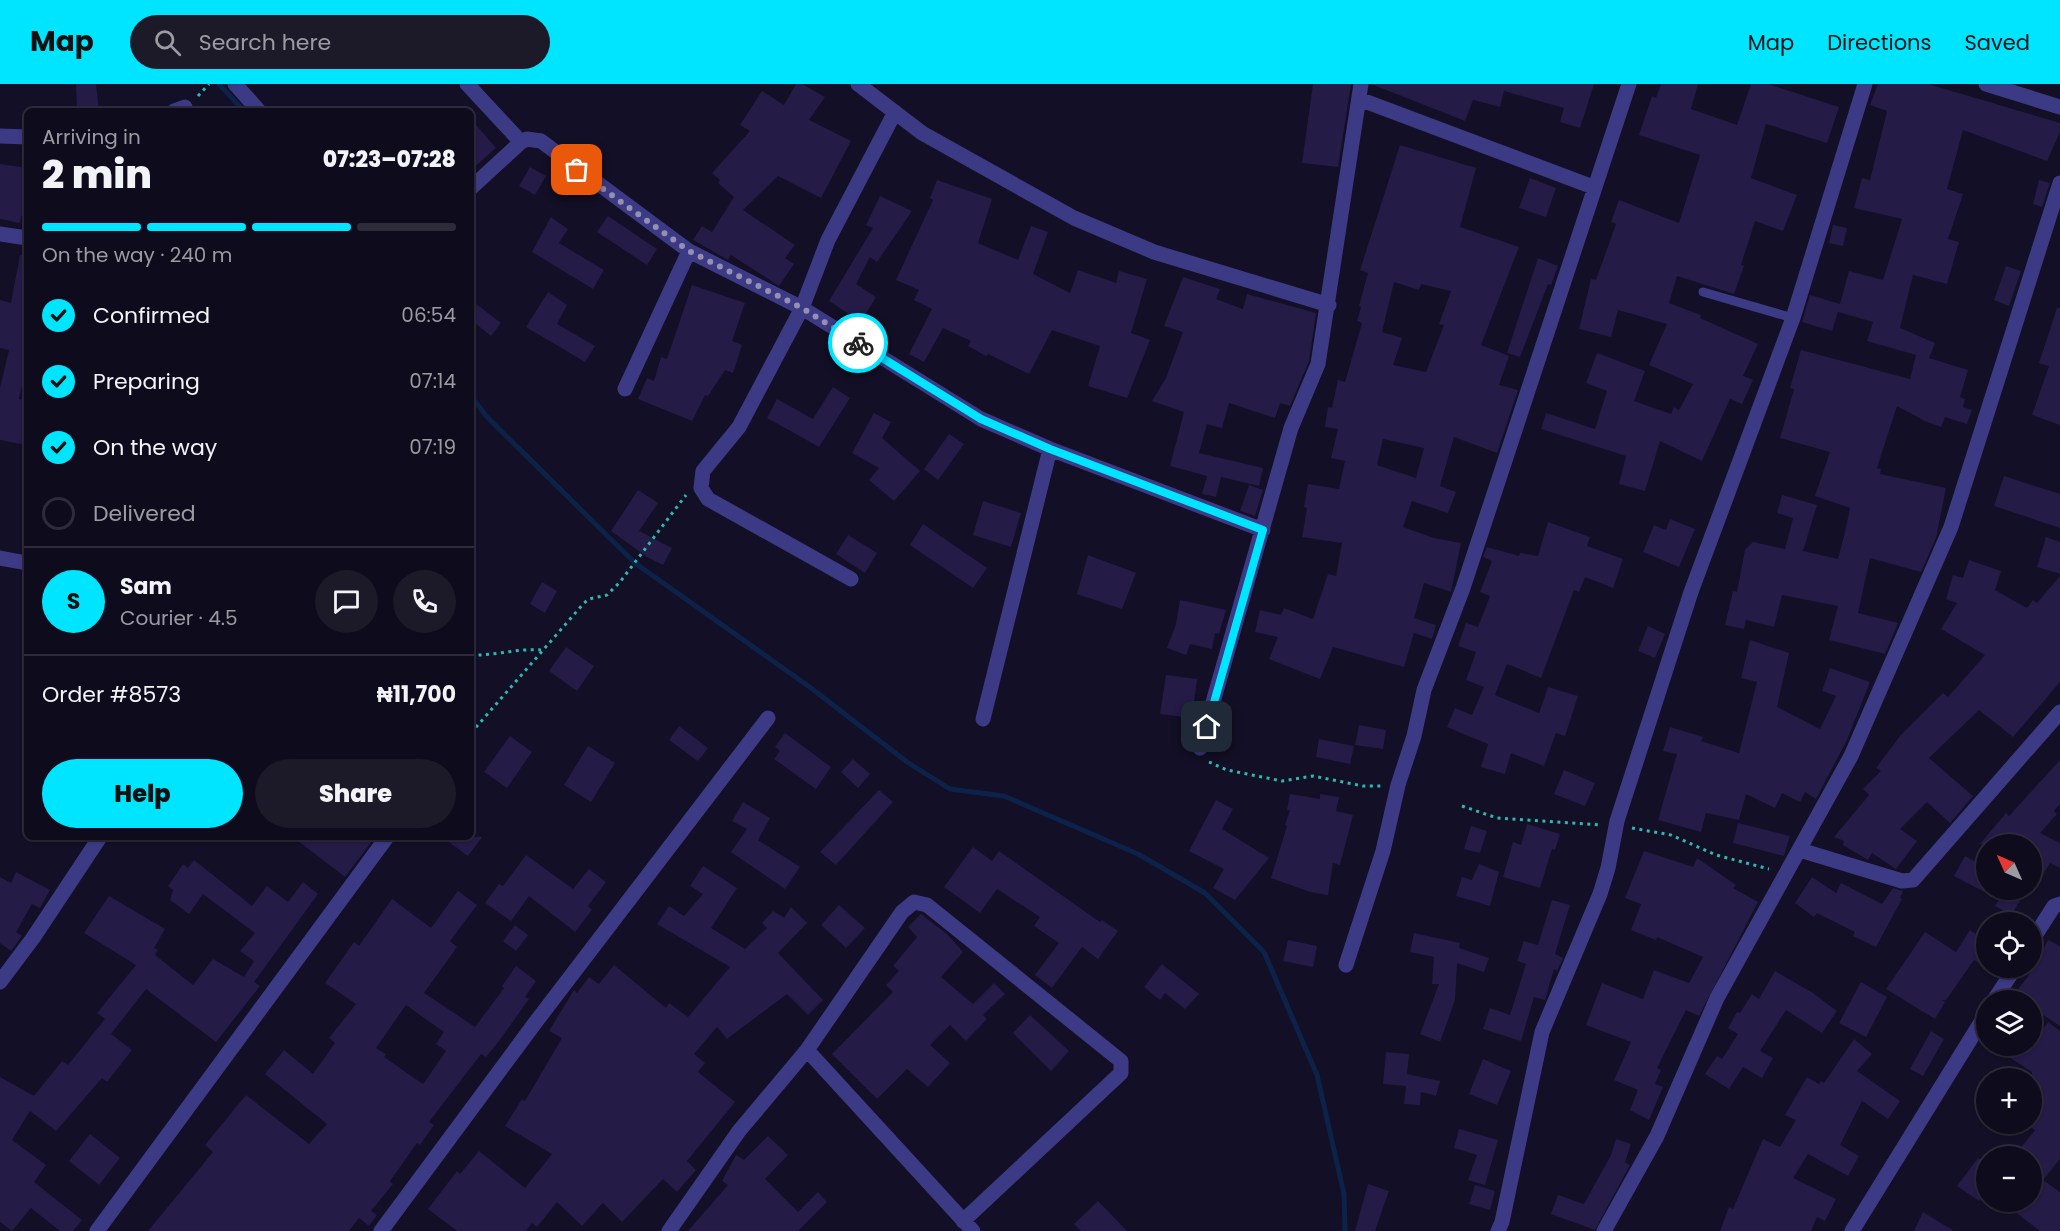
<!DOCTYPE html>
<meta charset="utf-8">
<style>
body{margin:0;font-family:Poppins,sans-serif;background:#1c1929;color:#f1f3f6;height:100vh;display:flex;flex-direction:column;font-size:22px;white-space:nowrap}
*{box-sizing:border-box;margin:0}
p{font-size:20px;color:#9b9ba3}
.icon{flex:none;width:33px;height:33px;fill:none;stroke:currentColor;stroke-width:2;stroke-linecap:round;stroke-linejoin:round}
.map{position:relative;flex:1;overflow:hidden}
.panel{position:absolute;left:24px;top:24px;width:450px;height:732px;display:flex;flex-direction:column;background:#0e0b1c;border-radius:9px;box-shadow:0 2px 4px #0004,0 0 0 2px #2e2b3b}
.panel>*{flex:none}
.needle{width:39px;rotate:315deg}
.fabs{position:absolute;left:1976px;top:750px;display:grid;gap:12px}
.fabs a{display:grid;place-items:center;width:66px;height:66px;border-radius:50%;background:#0e0b1c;box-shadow:0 2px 4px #0004,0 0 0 2px #2e2b3b;font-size:30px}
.pin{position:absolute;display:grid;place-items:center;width:51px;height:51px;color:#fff;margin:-26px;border-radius:12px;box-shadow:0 3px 9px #0006}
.courier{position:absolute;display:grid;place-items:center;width:60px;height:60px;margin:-30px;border:4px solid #00e5ff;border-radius:50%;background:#fff;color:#222;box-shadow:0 2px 8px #0007}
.head em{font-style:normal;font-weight:800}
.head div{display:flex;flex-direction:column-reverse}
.head{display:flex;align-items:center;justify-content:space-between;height:102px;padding:0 18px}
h1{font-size:39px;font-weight:800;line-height:45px}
.bar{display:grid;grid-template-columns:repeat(4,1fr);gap:9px 6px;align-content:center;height:72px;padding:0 18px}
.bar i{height:8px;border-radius:4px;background:#2e2b3b}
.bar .current{background:#00e5ff}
.bar p{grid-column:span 4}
.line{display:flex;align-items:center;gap:15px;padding:0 18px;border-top:2px solid #2e2b3b}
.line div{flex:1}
.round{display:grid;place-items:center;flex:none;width:63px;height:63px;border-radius:32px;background:#1c1929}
ol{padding:0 18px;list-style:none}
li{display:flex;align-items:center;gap:18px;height:66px}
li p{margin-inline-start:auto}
li .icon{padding:6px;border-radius:50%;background:#00e5ff;color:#111;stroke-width:4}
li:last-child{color:#9b9ba3}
li i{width:33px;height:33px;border:3px solid #2e2b3b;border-radius:50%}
.cta{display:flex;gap:12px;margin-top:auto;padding:12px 18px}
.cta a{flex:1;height:69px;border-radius:36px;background:#00e5ff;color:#111;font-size:24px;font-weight:800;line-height:69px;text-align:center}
.cta a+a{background:#1c1929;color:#f1f3f6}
header{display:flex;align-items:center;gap:36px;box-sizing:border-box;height:84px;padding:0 30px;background:#00e5ff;color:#111}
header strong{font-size:28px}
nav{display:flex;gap:33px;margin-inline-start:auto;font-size:21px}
.search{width:420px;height:54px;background:#1c1929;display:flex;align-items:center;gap:15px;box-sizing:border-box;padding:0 21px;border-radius:33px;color:#9b9ba3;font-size:22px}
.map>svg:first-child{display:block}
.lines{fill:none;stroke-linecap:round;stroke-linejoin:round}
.stream{stroke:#0c2248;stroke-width:5}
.building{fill:#241b47;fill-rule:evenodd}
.path{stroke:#2fb8b0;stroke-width:3;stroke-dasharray:3 4.5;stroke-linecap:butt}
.service{stroke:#3d3a85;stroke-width:9}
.minor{stroke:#3d3a85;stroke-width:15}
.done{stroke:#948fb3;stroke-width:6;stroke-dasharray:0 10.8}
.route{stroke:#00e5ff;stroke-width:8}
</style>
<header>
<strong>Map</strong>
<div class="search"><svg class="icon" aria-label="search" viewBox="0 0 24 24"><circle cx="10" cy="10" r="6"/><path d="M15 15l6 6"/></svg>Search here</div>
<nav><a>Map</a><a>Directions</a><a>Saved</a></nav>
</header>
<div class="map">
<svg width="2060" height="1147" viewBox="0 0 2060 1147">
<rect width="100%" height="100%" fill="#130f26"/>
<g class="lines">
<path class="stream" d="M219,0l25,27
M471,312l16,21 148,146 176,125 96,74 43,27 54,7 134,58 67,39 59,59 53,123 27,119 1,37"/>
</g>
<path class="building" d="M76,0h20l3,27h-22z
M796,0h6l23,13 -16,23 42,21 -30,57 -43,-22 -35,34 52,35 -10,13 9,6 -15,22 -48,-31 -3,5 -35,-20 9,-14 10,6 22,-35 -16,-14 2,-3 -8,-7 38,-42 -10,-6 22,-34 22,14z
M1313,0h38l-13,83 -36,-4z
M1371,0h223l-14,44 -20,-6 4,-14 -60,-17 -4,16 -27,-7 -8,21z
M1661,0h37l-7,25 46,16 14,-41h17l71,23 -12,36 -61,-19 -15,54 46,17 -14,36 -28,-10 -14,44 3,1 -10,28 -57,-18 -8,27 32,12 -1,3 58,26 -15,32 10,4 -11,24 -12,-5 -28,62 -42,-20 -15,50 -26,-7 7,-28 -85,-27 5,-16 49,16 12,-38 -21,-8 11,-30 48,18 -11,30 37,13 3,-7 5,3 14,-26 -44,-19 18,-41 -49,-14 -7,27 -32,-8 12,-50 5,1 20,-56 -5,-2 8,-22 60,23 21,-68 -61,-20 13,-39 4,2z
M1878,0h50l132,39v9l-13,29 -84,-31 -16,59 16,5 -15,45 11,3 -12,42 -34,-9 -13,53 35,15 -6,15 39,12 -8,27 5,2 -2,8 9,3 -5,14 -22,-7 -4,10 -16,-6 -28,-15 -20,62 4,1 -1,5 66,14 -10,50 -15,34 -51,-14 -12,55 40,10 -13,31 -56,-14 9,-34 -56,-11 -8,32 -28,-7 -2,9 -19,-4 8,-34 4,1 8,-42 8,-8 32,7 8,-31 -16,-5 5,-18 35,10 -14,46 35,8 7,-27 5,-24 -35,-12 15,-44 -50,-14 14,-49 -4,-1 11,-38 109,29 6,-24 -49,-14 6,-19 -35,-10 -6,19 -30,-9 8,-27 30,9 9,-33 34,9 19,-61 -48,-11 8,-30 8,2 17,-69 -17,-6z
M471,35l25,29 -25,22z
M1400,61l76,23 -16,59 59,20 -38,98 28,11 -10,29 19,5 -21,63 -43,-16 -14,49 16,6 -8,21 -36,-12 -9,26 31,11 27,5 -10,49 -27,-9 -10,35 22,7 -4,14 -18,-6 -10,34 -71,-20 -13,32 -51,-20 9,-22 -23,-5 5,-22 21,5 3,-7 29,11 15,-45 8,2 6,-33 -40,-6 5,-29 -3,-1 4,-23 31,5 6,-28 -14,-3 7,-29 -13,-2 3,-20 4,1 6,-28 7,2 17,-59 -5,-2 4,-14 -2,-1 9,-33 -8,-3zM1394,198l25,8 2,-6 30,7 -12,33 5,1 -18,47 -33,-7 9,-27 -20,-6zM1383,355l41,9 -8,30 -39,-13z
M0,80l27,4v49l-6,-1 -1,7 -20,-4z
M530,83l16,9 -11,19 -16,-9z
M1530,94l26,10 -10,29 -27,-9z
M937,96l55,19 -14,44 40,17 13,-34 17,6 -15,42 37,19 8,-23 38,13 3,-12 28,8 -16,54 19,7 -23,58 -39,-12 12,-40 -48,-16 -23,44 -41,-20 -2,2 -18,-10 3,-5 -28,-13 -19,34 -15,-8 23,-45 -18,-9 5,-10 -23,-10 37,-80 -3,-2z
M2039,96l11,3 -8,24 -9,-3z
M880,112l32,15 -35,51 -7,-5 -14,27 20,13 -15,25 -32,-21 44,-73 -7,-3z
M608,132l49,33 -10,16 -50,-33z
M551,133l17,12 -9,14 45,27 -11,19 -61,-37z
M1833,141l14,3 -4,18 -14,-3z
M20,171l7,1v105l-8,38 8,2v44l-27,-5v-52l9,-38 -9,-2v-48l11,3z
M1538,174l20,8 -7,19 -3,-1 -28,73 -13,-4z
M2006,182l15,5 -12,35 -15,-6z
M1183,193l37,12 -4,10 27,10 4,-15 69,19 -7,48 -19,45 -10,-3 -5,15 -46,-15 -7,25 -15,-4 -8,29 64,15 -4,18 -38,-9 -5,20 -14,-3 5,-18 -37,-10 14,-54 -32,-11 14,-23 17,-46 -19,-6z
M692,201l53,18 -13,38 10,4 -9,28 -8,-3 -17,26 -3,-1 -13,26 -54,-22 9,-21 7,3 7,-24 6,2z
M548,208l19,13 -10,19 38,22 -10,16 -59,-35z
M471,216l30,23 -10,13 -20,-16z
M2057,224h3v117l-28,-10 17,-49 -10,-3z
M833,303l17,11 -31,49 -52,-29 10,-19 36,20z
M874,329l17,9 -9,16 38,33 -26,30 -25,-21 10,-12 -27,-15z
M949,350l15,10 -26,36 -14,-11z
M2004,392l56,18v34l-66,-22z
M1249,401l14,5 -8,26 -15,-5z
M638,406l20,13 -19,28 33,17 -9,17 -16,-8 -36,-26z
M983,417l38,12 -10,34 -38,-12z
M1670,435l25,10 -16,38 -36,-15 11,-27 12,5z
M1548,438l42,15 -3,9 36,13 -10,29 -28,-11 -6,15 -5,-2 -33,88 -34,-14 -12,31 44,18 9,-26 30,9 -13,40 -9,-3 -12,33 -33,-13 -6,21 -24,-7 7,-23 -41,-17 8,-19 17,7 12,-28 -18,-7 10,-28 -18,-6 8,-23 12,4 12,-31 -10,-4 12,-31 -9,-4 4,-10 32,9 1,-3 18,3z
M923,440l64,44 -14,20 -63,-43z
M848,451l29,18 -12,20 -29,-19z
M2046,453l14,5v32l-23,-7z
M1088,471l48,18 -14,36 -45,-15z
M1969,476l32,11 -6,19 32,18 6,-8 4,3 23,-27v106l-47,55 -34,-27 -50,48 44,38 -23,27 -23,-21 -27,27 17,12 -21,28 -24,-16 -4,7 -25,-15 1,-4 -10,-4 35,-42 -6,-6 18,-18 -5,-3 24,-32 43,-43 5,4 37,-42 -44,-26 16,-26 -11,-4 7,-24 10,3z
M542,498l15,9 -12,22 -15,-9z
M1180,516l46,10 -7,24 -4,-1 -3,16 -22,-5 -4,11 -19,-7 9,-24z
M1648,542l17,8 -10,24 -17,-7z
M1750,556l39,13 -12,54 43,22 16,-33 -14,-5 8,-23 40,14 -23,58 -31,59 -11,-7 -5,10 -18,-9 -7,15 -29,-14 -7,26 -33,-7 -5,19 -43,-12 19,-66 -14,-3 7,-24 33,10 -2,4 38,12 18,-71 -16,-4z
M566,563l28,19 -17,25 -28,-20z
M1166,591l31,4 -5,39 -32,-4z
M1359,641l27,5 -3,19 -28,-4z
M679,642l29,22 -10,13 -29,-21z
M785,649l46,34 -15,22 -42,-30 6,-8 -5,-4z
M510,652l22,16 -25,36 -23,-16z
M1319,655l35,7 -4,18 -34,-7z
M588,662l27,17 -24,39 -27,-17z
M853,675l17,15 -12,14 -17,-16z
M2060,676v44l-6,7 3,3 -17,19 20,10v25l-10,-5 -19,32v-51h-51l26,-31 3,3z
M1564,686l31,13 -10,23 -31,-12z
M879,706l14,12 -57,63 -16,-13z
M1290,710l30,5v-5l19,3 -3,14 17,4 -13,50 -7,-2 -5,32 -18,-3 -39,-14 16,-52 -2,-1 5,-15h-3z
M1216,716l17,9 -11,20 47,29 -34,42 -22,-12 11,-19 -35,-18z
M743,718l27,16 -12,22 42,27 -15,22 -54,-37 16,-23 -15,-8z
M1738,739l52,13 -6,20 -51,-13z
M1527,740l33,10 -5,16 -3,-1 -12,39 -37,-11 10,-35 8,3z
M1471,742l16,5 -7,22 -16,-4z
M293,753h82l-30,40z
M442,753h40l-14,19z
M973,763l19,14 7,-10 101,71 2,-2 16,11 -20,28 -16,-12 -30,41 -17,-13 24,-32 -25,-17 6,-9 -43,-28 -17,24 -36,-26z
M1644,767l49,16 4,-9 39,27 -3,3 25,14 -59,114 -13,-6 -29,58 4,2 -6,14 8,3 -14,33 -19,-10 8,-20 -24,-10 17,-38 -45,-17 16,-42 41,16 11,-29 35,13 14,-26 -46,-20 -1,3 -25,-10 10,-26 -16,-6z
M526,771l47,34 16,-20 17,13 -18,24 4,4 -17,22 -46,-36 -18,25 -26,-18 14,-19 4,2z
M1965,772l16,9 -3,5 8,4v19l-32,-17z
M194,776l58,46 15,-20 21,16 15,-20 15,12 -64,88 6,4 -44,56 -70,-53 -35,45 21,16 -25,32 -5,-4 -46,53 -26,-20 -18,29 34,25 -12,17 48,38 -9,11h-13l-29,-23 -19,23 -12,-9v-145l34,19 28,-35 6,4 37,-46 -8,-6 39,-48 -52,-32 25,-37 56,33 -11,19 4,2 -3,5 38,30 20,-26 31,18 10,-16 -14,-10 15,-18 -52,-39 -14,20 -19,-14 3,-10 -5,-4 15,-22 5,4z
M1479,780l20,8 -9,34 -34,-10 6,-19 10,3z
M703,782l34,22 -26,40 34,21 22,-21 -5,-5 11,-12 11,7 7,-11 16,16 -29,30 45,47 -15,15 -21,-21 -60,45 -10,-12 -23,27 11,9 -7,9 37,30 -48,59 9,9 -19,22 -14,-13 -41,43 -19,-19 -21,23 -25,-24 -20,25 -5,-4 -6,8h-69l-29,-22 29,-38 3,3 19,-23 46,37 27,-34 -47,-28 17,-27 3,2 37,-63 -13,-7 25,-41 3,3 12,-16 10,7 15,-19 52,43 3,-5 19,14 42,-50 -73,-43 12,-18 15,10 19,-22 -13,-8z
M16,788l34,18 -10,18 -8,-4 -16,28 6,4 -11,15 -11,-8v-66l11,6z
M1812,793l24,16 5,-10 41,21 11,-16 10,3 -3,7 2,1 -26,48 -23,-11 2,-4 -38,-19 -3,4 -19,-14z
M2006,806h21l-16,25 -16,-9z
M458,807l19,14 -27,36 7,6 -33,46 51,34 29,-39 -2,-2 14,-20 20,15 -11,16 4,2 -30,42 -13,16 -5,-3 -52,68 5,3 -14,20 -3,-2 -27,38 3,3 -22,27 6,4 -8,11 -10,-8 -10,13h-201l65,-79 -8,-7 41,-50 63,49 18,-20 -62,-50 19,-24 29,24 22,-31 -6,-5 27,-34 -31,-21 29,-41 5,4 33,-47 39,29zM406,921l38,27 -8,12 10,7 -23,33 -39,-27 2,-3 -10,-6z
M1552,816l18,5 -15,49 8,4 -6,13 -3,-2 -9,31 -11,-3 -13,44 -38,-12 7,-21 20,7 16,-51 -9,-3 7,-20 14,4z
M839,821l26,23 -19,20 -25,-23z
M921,830l26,20 16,18 -22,25 32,27 21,-21 11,11 -22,21 4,4 -21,22 -16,-16 -20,20 20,18 -22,24 -21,-18 -30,30 -45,-45 61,-62 -7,-7 13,-14 -6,-5 24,-29 -9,-10z
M515,841l13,10 -12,16 -13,-10z
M1970,846l16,11v26l-12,-7 -28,40h-4l3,2 -10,17 -49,-30 39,-57 31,20z
M1414,849l46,10 -1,5 30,10 -5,14 -27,-9 -2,37 -15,42 -20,-8 19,-50h-7l2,-27 -24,-5z
M1288,856l29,6 -4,21 -30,-6z
M2048,856l12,6v80l-29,-19v-7h-21l19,-25z
M1162,880l37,30 -14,15 -20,-16 -5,7 -16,-13z
M1775,887l38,22 24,18 -15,22 -36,-23 -26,41 13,7 -11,20 -19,-11 -14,22 -24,-15 12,-18 5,3 16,-25 -10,-6 9,-16 3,1 12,-19 7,5z
M1861,898l26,15 -21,40 -27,-14z
M1030,931l39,36 -18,20 -38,-38z
M2048,938l12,9v128l-17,21 17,12v39h-20l-38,-29h29v-46h-17l21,-26 -4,-3 1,-55 -40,-26h39z
M1931,947l13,8 -21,37 -13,-7z
M1854,955l18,15 -15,17 43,30 -12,18 -26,-18 -22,44 19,11 -11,20 -40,-22 -15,24 43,21 -11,22 -8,-4 -6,14h-91l9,-24 4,2 30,-70 17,8 16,-27 -11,-5 22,-38 12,7 2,-3 3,2z
M1386,968l23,2 -2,20 33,7 -4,15 -15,-4 -1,13 -16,-1 2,-18 -23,-2z
M1483,975l28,12 -14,34 -28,-11z
M1459,1045l39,11 -13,45 -17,-5 9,-25 -23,-7z
M90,1050l30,24 -21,27 -30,-24z
M768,1052l20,19 -23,24 33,33 20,-20 9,10 -29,29h-110l40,-46 -6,-4 14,-26 8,5z
M1616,1055l15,5 -6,18 5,3 -35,65 -44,-16 7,-19 26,9 27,-49z
M1978,1074l8,6v27l-7,10 -22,-15z
M1368,1100l21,7 -14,40h-20z
M1475,1101l20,6 -5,19 -21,-6z
M1098,1117l29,30h-46l-7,-7z
M1923,1128l31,19h-40z"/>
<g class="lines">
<path class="path" d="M198,12l11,-12
M471,571c24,1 46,-7 70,-5
M471,649l113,-130 5,-4 18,-4 13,-13 66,-87
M1209,678l18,8 55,11 31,-5 50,10h18
M1462,722l35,12 105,7
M1632,744l39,7 45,20 53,14"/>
<path class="service" d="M1703,208l90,26"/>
<path class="minor" d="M235,0l24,27
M467,0l54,58 6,-3 14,2 148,110 113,57 179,111 69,30 213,81
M858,0l64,49 152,85 80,34 175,53
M1986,0l74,23
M1359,15l234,88
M174,27l11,-4
M0,52l27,1
M471,104l50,-46
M0,150l27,4
M625,305l64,-138
M0,474l27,5
M851,495l-143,-80 -7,-11 2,-17 36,-44 63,-119 26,-68 67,-128
M983,635l67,-270
M1200,664l91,-320 27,-64 43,-280
M1800,766l102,31 11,-1 147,-168
M2031,858l23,-36 6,-2
M1346,881l37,-114 15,-66 16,-49 10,-46 39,-102 166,-504
M0,898l33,-44 67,-101
M1994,916l21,-32
M807,966l166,181
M97,1147l290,-394
M381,1147l154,-208 233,-305
M669,1147l70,-100 68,-81 95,-138 12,-10 13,3 194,156v12l-158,148
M1498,1147l4,-9 40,-190 58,-138 8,-26 9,-47 74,-229 102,-274 72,-234
M1604,1147l53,-95 60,-138 134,-242 100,-229 109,-344
M1852,1147l134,-217"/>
</g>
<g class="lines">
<path class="done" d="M577,86l112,81 113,57 56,35"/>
<path class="route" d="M858,259l123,76 69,30 213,81 -56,197"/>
</g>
</svg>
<div class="fabs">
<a><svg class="needle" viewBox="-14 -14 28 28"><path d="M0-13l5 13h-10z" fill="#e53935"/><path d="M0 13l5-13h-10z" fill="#9b9ba3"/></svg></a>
<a><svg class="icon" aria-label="locate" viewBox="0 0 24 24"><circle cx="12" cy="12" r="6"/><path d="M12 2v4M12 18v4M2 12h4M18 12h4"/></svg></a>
<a><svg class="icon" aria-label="layers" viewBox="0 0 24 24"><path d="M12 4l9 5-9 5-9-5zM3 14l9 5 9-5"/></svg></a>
<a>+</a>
<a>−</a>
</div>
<div class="pin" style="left:577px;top:86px;background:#ea580c"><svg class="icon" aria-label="bag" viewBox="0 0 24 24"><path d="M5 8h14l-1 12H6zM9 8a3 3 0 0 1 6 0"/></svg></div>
<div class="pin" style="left:1207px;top:643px;background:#1f2937"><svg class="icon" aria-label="home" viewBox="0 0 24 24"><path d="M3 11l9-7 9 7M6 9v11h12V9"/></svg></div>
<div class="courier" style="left:858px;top:259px"><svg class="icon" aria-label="bike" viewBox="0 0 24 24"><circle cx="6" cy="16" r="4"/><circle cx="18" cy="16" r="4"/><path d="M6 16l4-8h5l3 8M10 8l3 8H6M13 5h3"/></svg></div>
<section class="panel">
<div class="head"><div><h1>2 min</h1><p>Arriving in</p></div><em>07:23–07:28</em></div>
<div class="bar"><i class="current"></i><i class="current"></i><i class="current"></i><i></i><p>On the way · 240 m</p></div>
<ol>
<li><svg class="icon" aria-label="check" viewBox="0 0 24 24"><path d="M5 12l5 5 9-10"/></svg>Confirmed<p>06:54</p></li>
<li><svg class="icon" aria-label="check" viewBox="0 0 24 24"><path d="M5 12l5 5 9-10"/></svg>Preparing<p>07:14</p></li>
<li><svg class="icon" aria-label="check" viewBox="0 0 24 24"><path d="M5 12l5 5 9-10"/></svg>On the way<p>07:19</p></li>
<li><i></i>Delivered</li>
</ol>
<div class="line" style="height:108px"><b class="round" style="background:#00e5ff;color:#111">S</b><div><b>Sam</b><p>Courier · 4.5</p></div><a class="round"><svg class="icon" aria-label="chat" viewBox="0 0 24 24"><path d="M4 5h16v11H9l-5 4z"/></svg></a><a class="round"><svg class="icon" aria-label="phone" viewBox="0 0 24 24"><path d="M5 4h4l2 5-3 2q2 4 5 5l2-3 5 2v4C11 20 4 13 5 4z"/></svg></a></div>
<div class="line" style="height:78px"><div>Order #8573</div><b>₦11,700</b></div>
<div class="cta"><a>Help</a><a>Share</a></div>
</section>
</div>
